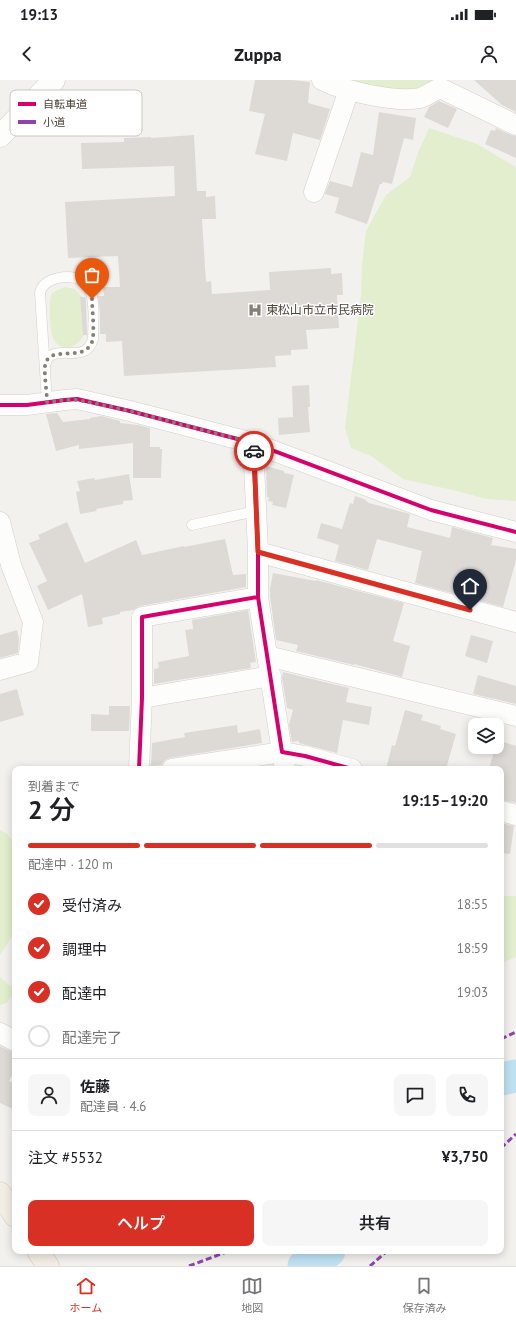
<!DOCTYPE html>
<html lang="ja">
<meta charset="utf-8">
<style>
body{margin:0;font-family:"PT Sans","Noto Sans JP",sans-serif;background:#f6f6f6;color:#202124;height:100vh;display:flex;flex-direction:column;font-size:15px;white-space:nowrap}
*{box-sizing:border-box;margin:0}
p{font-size:13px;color:#757577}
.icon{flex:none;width:22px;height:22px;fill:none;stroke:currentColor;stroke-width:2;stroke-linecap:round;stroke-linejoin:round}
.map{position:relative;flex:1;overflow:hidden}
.details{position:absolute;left:12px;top:686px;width:492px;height:488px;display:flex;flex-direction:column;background:#fff;border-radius:8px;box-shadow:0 2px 10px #0003}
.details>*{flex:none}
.controls{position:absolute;left:468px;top:638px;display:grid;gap:8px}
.controls a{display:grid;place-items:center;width:36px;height:36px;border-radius:8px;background:#fff;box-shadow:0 2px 10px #0003;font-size:20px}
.pin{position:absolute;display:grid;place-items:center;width:34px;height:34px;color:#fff;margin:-41px -17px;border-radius:50% 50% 50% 0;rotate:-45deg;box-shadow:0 0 4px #0007}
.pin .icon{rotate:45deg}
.courier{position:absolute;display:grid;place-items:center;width:40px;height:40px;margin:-20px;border:3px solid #d93025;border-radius:50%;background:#fff;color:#222;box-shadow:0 1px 5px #0007}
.summary em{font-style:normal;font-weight:600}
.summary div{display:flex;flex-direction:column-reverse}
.summary{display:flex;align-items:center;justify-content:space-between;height:68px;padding:0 16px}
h1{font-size:26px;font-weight:600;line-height:30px}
.bar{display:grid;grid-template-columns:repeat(4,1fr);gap:6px 4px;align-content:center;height:48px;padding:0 16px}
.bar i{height:5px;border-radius:3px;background:#e0e0e0}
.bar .selected{background:#d93025}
.bar p{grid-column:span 4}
.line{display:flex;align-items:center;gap:10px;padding:0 16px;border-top:1px solid #e0e0e0}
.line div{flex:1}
.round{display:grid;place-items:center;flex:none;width:42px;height:42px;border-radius:8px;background:#f6f6f6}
ol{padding:0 16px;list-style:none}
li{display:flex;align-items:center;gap:12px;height:44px}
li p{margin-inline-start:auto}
li .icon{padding:4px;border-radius:50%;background:#d93025;color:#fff;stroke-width:4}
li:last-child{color:#757577}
li i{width:22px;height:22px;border:2px solid #e0e0e0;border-radius:50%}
.cta{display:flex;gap:8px;margin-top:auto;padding:8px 16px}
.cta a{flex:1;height:46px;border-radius:8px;background:#d93025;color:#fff;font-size:16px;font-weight:600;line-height:46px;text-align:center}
.cta a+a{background:#f6f6f6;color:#202124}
.status{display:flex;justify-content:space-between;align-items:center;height:28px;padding:0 20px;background:#fff;direction:ltr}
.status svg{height:11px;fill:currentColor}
header{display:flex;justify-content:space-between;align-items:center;height:52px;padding:0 16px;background:#fff;font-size:18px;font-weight:600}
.tab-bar{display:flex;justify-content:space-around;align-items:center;height:56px;border-top:1px solid #e0e0e0;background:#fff;font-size:11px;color:#757577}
.tab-bar a{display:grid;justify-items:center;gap:2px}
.tab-bar .selected{color:#d93025}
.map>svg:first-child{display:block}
.green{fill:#e3eece}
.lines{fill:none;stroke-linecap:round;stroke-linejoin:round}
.river{stroke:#bee1f2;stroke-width:33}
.building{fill:#dddad6}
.service-casing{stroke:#d1cfcb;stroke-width:11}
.minor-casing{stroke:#d1cfcb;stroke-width:21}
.tertiary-casing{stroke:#d1cfcb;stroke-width:23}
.primary-casing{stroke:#d6ccbb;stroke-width:23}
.service{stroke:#fdfdfc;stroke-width:10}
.minor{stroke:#fdfdfc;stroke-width:20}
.tertiary{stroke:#fdfdfc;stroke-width:22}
.primary{stroke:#f2eee6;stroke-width:22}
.quiet{stroke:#8e44ad;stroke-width:3;stroke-dasharray:6 3;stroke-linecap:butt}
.cycleway-casing{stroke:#fff;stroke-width:6}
.cycleway{stroke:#d6006c;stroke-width:4}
.done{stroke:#867f78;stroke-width:4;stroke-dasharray:0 7.2}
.route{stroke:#d93025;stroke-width:5}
.labels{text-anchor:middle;stroke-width:3;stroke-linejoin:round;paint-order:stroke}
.poi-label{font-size:12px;fill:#4b4238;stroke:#fff;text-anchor:start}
.key{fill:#fff;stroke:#c9c6c3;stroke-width:1}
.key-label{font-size:11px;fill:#4b4238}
</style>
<div class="status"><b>19:13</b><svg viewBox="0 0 49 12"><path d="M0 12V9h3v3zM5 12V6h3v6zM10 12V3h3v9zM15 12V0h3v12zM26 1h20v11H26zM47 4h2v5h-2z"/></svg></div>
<header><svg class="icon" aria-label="back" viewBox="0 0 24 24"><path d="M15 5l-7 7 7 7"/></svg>Zuppa<svg class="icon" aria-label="person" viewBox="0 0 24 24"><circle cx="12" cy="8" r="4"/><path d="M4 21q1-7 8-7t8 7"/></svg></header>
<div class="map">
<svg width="516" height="1186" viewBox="0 0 516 1186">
<rect width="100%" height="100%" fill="#f3f1ee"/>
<path class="green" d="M340,0h92v2l-20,11z
M429,48l48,16 39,23v334l-30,-2 -29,-8 -54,-12 -32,-23 -20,-8 -6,-20 16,-133 1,-30 4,-34 20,-36 24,-18 9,-27z
M65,207l10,2 7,8 -2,1 3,37h1c-6,13 -24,18 -31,3 -3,-7 -4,-30 -3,-37 0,-4 1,-6 3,-9z
M0,750l6,3 9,10v94l-4,1 -11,17z
M501,816h15v61l-15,6z
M0,897l15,13 -8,13 -7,2z"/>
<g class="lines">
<path class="river" d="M501,999l15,-3
M304,1186l25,-15"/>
</g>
<path class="building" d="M255,0h37l18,2 -2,21 22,6 -10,31 -27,-7 -6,28 -32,-7 10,-40 -16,-3z
M474,0h42v32l-14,-7z
M439,21l18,8 -9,19 -24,-11 5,-10z
M379,32l37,6 -3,22 -9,-2 -12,46 -9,-2 -1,2h-2l-13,40 -32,-11 4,-15 -14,-4 5,-13 22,6 9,-35 12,3z
M496,48l15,7 5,1v22l-31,-14 6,-14 4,1z
M194,55l3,56h9v6l9,-1 1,23h-14l4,63 5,-1 1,13 58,-4 -1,-18 62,-4v6l11,-1 1,22h-6l2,33 -33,2 2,19 -17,1v5l-16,1 1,11 -152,9 -2,-35 -16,1v-8h-6v-21l-2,-17h6l-1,-9h17l-2,-31 -50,2 -3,-56 110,-6 -1,-30 -92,3 -1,-26 43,-1v-4l27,-1v1z
M80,217h5l1,4 1,34h-4z
M309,305l1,22h-2l2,25 -31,3 -1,-17 15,-1 -1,-31z
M57,333l6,9 27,-3v-1l11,-2 19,5v2l18,2 12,3v19h10v2h2l-1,29h-28v-35l-54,6v-4l-23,6 -10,-37z
M266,386l18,5v2l10,2 -8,33 -14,-3 1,-3 -5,-1 1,-4h-2z
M129,394l4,26 -10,1v3l-27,5 1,2 -17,3 -4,-22 4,-1 -3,-10 17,-3 1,2z
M355,416l9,3 5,4 41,11 -3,13 43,11 2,-11 41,11 -2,7 25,4v11l-13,47 -88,-24 7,-32 -45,-12 -9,31 -33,-9 4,-16 -22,-7 4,-15 21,6 8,-26 3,1z
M67,442l18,41 51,-23 6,15 42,-9v1l41,-8 8,36 13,-1v13l-106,19 -7,4 -13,2v2l-18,4 1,6 -15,3 -6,-33 -34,16 -11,-24 10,-5 -18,-38 11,-4 -2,-4z
M273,493l43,8v-1l88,23 -11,38 17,5 -8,31 -48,-13v1l-58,-14 2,-6 -22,-5 -6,-44v-7z
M248,530l8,52 -6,1 1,5 -97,16v-15l5,-1 -1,-6 31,-6 -4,-26 8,-1 -1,-9z
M17,550l2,9 -1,14 -18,5v-23z
M471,555l22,6 -6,22 -22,-7z
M283,592l66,16 -3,14 26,5 -3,18 -26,-5 -6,33 -38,-10v-2l-7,1 -3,-17 4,-15 -6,-2 -5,-30z
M478,595l38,11v18l-43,-10z
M17,609l7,26 -24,7v-28z
M109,626h21l-1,25h-38v-17l18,1z
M405,630l18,5 -2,5 20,6 -1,3 16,5 -10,35h-60l6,-24 3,1z
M237,645l1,8 22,-4 2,14 -92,15 -5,2 -4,5 -10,1 1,-23 33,-6 -1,-4z
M497,660l19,6v57l-15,-3v-31h-12l6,-22h2z
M501,743l13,3 -4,28 -9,-1z
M0,966l10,5 5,1v16l-6,13 6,3v26l-15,-7z"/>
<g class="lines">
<defs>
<path id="service" d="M45,285c2,-4 3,-9 7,-10 14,-7 34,7 41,-16 0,-14 3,-39 -4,-50 -2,-4 -5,-8 -8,-9 -12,-6 -38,-3 -41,13l7,109
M192,445l64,-14"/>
<path id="minor" d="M322,0c22,11 74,23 98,18 7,-2 13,-7 20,-10
M440,8l76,37
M314,112l35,-102
M0,325h27l38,-5 12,-1 53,12 123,32 178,67 85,22
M253,363l5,109v45l24,155 23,4 47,13
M0,442l11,43 22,57 -5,40 -28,8
M258,472l258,70
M267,576l249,60
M142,618l129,-22
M139,689l3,-71v-81l116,-20
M172,689l110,-17 3,17
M501,731l15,4
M0,953l15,8"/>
<path id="tertiary" d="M0,56l54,-56"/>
<path id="primary" d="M0,1113l15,23
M38,1171l10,15"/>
</defs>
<use href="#service" class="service-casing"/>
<use href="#minor" class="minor-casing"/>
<use href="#tertiary" class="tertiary-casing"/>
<use href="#primary" class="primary-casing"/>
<use href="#service" class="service"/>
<use href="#minor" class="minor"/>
<use href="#tertiary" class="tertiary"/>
<use href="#primary" class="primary"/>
<path class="quiet" d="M501,959l15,-7
M501,1068l15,-14
M189,1186l40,-15
M370,1186l17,-15"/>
<defs>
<path id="cycleway" d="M0,325h27l38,-5 12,-1 53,12 123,32 178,67 85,22
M253,363l5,109v45l24,155 23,4 47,13
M139,689l3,-71v-81l116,-20"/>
</defs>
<use href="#cycleway" class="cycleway-casing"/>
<use href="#cycleway" class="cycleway"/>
</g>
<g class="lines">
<path class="done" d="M92,219c0,9 3,35 0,43 -9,22 -44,1 -47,24 -1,9 2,26 2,36l17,-2h13l12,2 41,9 123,32 1,8"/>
<path class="route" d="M254,371l4,101 212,58"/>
</g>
<defs>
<symbol id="hospital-bare" viewBox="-9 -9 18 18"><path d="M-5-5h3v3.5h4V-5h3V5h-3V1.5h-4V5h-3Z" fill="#867f78" stroke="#fff" stroke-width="2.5" paint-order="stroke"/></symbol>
</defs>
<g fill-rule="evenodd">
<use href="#hospital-bare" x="245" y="220" width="20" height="20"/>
</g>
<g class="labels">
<g class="poi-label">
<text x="266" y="234">東松山市立市民病院</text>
</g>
</g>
<rect x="10" y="10" width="132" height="46" rx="6" class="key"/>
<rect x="18" y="22" width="18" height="4" fill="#d6006c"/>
<rect x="18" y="40" width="18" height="4" fill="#8e44ad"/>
<g class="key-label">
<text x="43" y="28">自転車道</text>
<text x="43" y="46">小道</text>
</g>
</svg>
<div class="controls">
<a><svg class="icon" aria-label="layers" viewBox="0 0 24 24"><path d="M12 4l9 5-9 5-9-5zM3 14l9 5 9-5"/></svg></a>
</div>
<div class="pin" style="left:92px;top:219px;background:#ea580c"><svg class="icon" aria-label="bag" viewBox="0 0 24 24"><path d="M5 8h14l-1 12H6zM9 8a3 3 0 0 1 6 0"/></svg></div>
<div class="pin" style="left:470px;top:530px;background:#1f2937"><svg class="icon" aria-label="home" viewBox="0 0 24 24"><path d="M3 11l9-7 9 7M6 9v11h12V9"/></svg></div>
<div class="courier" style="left:254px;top:371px"><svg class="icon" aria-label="car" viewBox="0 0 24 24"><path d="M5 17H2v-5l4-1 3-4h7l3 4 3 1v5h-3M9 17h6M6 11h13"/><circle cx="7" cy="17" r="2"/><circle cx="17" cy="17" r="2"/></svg></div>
<section class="details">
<div class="summary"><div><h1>2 分</h1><p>到着まで</p></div><em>19:15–19:20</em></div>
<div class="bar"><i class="selected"></i><i class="selected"></i><i class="selected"></i><i></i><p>配達中 · 120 m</p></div>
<ol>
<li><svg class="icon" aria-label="check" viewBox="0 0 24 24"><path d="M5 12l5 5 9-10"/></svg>受付済み<p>18:55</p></li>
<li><svg class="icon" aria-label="check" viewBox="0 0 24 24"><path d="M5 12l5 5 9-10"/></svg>調理中<p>18:59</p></li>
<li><svg class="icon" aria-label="check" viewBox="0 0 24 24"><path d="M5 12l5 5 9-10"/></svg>配達中<p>19:03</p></li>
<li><i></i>配達完了</li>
</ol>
<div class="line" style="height:72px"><a class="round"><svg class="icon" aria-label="person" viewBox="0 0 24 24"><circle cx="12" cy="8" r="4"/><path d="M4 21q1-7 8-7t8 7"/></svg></a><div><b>佐藤</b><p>配達員 · 4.6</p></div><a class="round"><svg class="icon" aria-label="chat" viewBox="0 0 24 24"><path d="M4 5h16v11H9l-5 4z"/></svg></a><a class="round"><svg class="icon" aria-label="phone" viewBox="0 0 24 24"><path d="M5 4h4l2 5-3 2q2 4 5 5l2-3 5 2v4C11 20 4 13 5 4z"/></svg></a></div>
<div class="line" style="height:52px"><div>注文 #5532</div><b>¥3,750</b></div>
<div class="cta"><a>ヘルプ</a><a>共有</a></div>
</section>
</div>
<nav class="tab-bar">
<a class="selected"><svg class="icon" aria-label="home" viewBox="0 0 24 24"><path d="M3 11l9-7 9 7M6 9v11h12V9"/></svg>ホーム</a>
<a><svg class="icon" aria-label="map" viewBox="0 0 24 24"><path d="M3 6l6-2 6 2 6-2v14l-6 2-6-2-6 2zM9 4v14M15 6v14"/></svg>地図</a>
<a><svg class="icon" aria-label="saved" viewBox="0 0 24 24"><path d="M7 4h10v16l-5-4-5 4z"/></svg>保存済み</a>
</nav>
